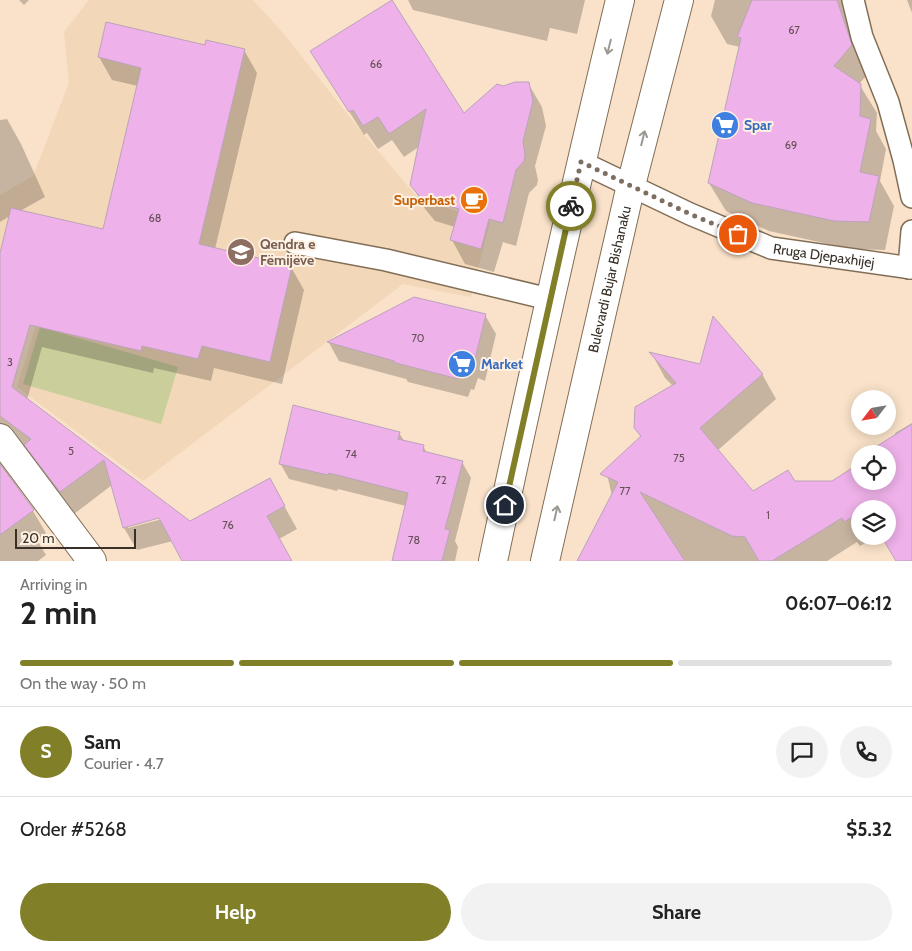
<!DOCTYPE html>
<meta charset="utf-8">
<style>
body{margin:0;font-family:Cabin,sans-serif;background:#f2f2f2;color:#222;height:100vh;display:flex;flex-direction:column;font-size:19px;white-space:nowrap}
*{box-sizing:border-box;margin:0}
p{font-size:16px;color:#767676}
.icon{flex:none;width:28px;height:28px;fill:none;stroke:currentColor;stroke-width:2;stroke-linecap:round;stroke-linejoin:round}
.map{position:relative;height:561px;overflow:hidden}
.details{display:flex;flex-direction:column;background:#fff;flex:1}
.details>*{flex:none}
.needle{width:32px;rotate:239deg}
.buttons{position:absolute;left:851px;top:390px;display:grid;gap:10px}
.buttons a{display:grid;place-items:center;width:45px;height:45px;border-radius:50%;background:#fff;box-shadow:0 2px 12px #0003;font-size:25px}
.scale{position:absolute;left:15px;bottom:12px;width:121px;box-sizing:border-box;padding-left:5px;border:2px solid #393027;border-top:0;font-size:14px;line-height:18px;white-space:nowrap;color:#393027;-webkit-text-stroke:4px #fff1e2;paint-order:stroke}
.pin{position:absolute;display:grid;place-items:center;width:42px;height:42px;color:#fff;margin:-21px;border:2px solid #fff;border-radius:50%;box-shadow:0 1px 5px #0007}
.courier{position:absolute;display:grid;place-items:center;width:50px;height:50px;margin:-25px;border:4px solid #818028;border-radius:50%;background:#fff;color:#222;box-shadow:0 1px 6px #0007}
.headline em{font-style:normal;font-weight:700}
.headline div{display:flex;flex-direction:column-reverse}
.headline{display:flex;align-items:center;justify-content:space-between;height:85px;padding:0 20px}
h1{font-size:32px;font-weight:700;line-height:38px}
.bar{display:grid;grid-template-columns:repeat(4,1fr);gap:8px 5px;align-content:center;height:60px;padding:0 20px}
.bar i{height:6px;border-radius:4px;background:#e0e0e0}
.bar .active{background:#818028}
.bar p{grid-column:span 4}
.line{display:flex;align-items:center;gap:12px;padding:0 20px;border-top:1px solid #e0e0e0}
.line div{flex:1}
.round{display:grid;place-items:center;flex:none;width:52px;height:52px;border-radius:26px;background:#f2f2f2}
.action{display:flex;gap:10px;margin-top:auto;padding:10px 20px}
.action a{flex:1;height:58px;border-radius:30px;background:#818028;color:#fff;font-size:20px;font-weight:700;line-height:58px;text-align:center}
.action a+a{background:#f2f2f2;color:#222}
.map>svg:first-child{display:block}
.built{fill:#f2d7b8}
.green{fill:#cace9b}
.shadow{fill:#0003;fill-rule:evenodd}
.building{fill:#eeb1e9;stroke:#bca3ba}
.lines{fill:none;stroke-linecap:round;stroke-linejoin:round}
.lane-casing{stroke:#826e57;stroke-width:24}
.street-casing{stroke:#826e57;stroke-width:30}
.secondary-casing{stroke:#826e57;stroke-width:30}
.lane{stroke:#fff;stroke-width:21}
.street{stroke:#fff;stroke-width:28}
.secondary{stroke:#fff;stroke-width:28}
.oneway{stroke:#9c9893}
.done{stroke:#7c6e60;stroke-width:5;stroke-dasharray:0 9}
.route{stroke:#818028;stroke-width:6}
.labels{text-anchor:middle;stroke-width:4;stroke-linejoin:round;paint-order:stroke}
.number-label{font-size:11px;fill:#665058}
.shop-label{font-size:14px;font-weight:bold;fill:#366cbe;stroke:#fff1e2;text-anchor:start}
.food-label{font-size:14px;font-weight:bold;fill:#c56008;stroke:#fff1e2;text-anchor:end}
.education-label{font-size:14px;font-weight:bold;fill:#785e54;stroke:#fff1e2;text-anchor:start}
.street-label{font-size:14px;fill:#393027;stroke:#fff1e2}
</style>
<div class="map">
<svg width="912" height="561" viewBox="0 0 912 561">
<rect width="100%" height="100%" fill="#f9e2c9"/>
<path class="built" d="M89,0h164l30,33 78,98 58,68 71,23 -19,75 -68,-13 -260,197 -126,-94 21,-68 -38,-10v-114l33,-19 36,-93 -5,-51z"/>
<path class="green" d="M40,327l138,40 -17,57 -138,-40z"/>
<path class="shadow" d="M19,0h10l-5,5z
M408,0h177l-8,34 -27,-6 -3,13 -134,-31z
M715,0h128l24,75 -8,9 18,29 -1,18 10,18 -6,32 14,25 -9,44 -34,-1 -82,-18 -43,-20 -17,-28 31,-136 -13,-3 -16,-28z
M907,0h5v13z
M206,47l38,3 13,23 -42,176 76,18 13,23 -22,94 -68,-16 -3,13 -57,-13 -1,5 -111,-26 -15,53 163,123 92,-21 15,27 -18,10 -106,2 -36,9 -13,-22 -12,-43 -38,29 -74,-62v-194l10,-42 -10,6v-102l7,-1 14,25 24,53 -25,14 84,20 34,-145 -26,-6 -13,-23zM165,516l1,2 -38,10v-3z
M326,75l138,40 39,-27 25,-5 14,24 4,19 -11,40 3,14 -1,5 -8,8 -13,53 -13,-4 -9,30 -29,-8 -13,-24 3,-13 -20,-6 -10,-12 -13,-24 8,-39 -16,11 -12,-17 -14,9 -11,-16 -3,2z
M414,299l71,16 11,19 -11,47 -7,-3 -4,12 -3,-1 -3,8 -60,-15 -2,-3 -67,-18 -10,-18z
M652,354l49,12 61,8 14,25 -59,52 36,41 52,9 55,-37v17h28v-27l8,-18 -1,-3 17,-10v138h-15l-16,-25h7v-27h-28v27h17l-17,10 -3,-4 -30,19h-248l33,-65 -6,-26 35,-32 -6,-11 38,-41 -8,-8z
M399,433l6,9 18,4 4,7 35,9 9,16 -16,63 3,6 -3,14h-62l13,-55 -68,-17 -1,2 -48,-12 -9,-16z
M0,466l33,45 13,22 -9,7 9,15 -8,6h-38z"/>
<path class="building" d="M392,0l72,113 33,-29 6,2 12,-4h14l4,19 -10,40 2,14 -1,6 -8,9 -13,53 -14,-4 -8,30 -31,-9 9,-31 -39,-12 -10,-12 16,-76 -37,25 -11,-17 -15,9 -10,-16 -4,2 -39,-61z
M752,0h85l15,45 -18,21 27,18 -1,32 11,3 -11,53 19,4 -10,46 -35,-1 -82,-18 -44,-20 33,-145 -4,-1z
M106,22l99,23 1,-5 39,9 -46,195 93,22 -22,96 -68,-16 -4,13 -56,-13 -1,5 -111,-26 -18,62 178,134 80,-43 15,28 -18,10 25,45h-110l-23,-43 -36,10 -19,-68 -44,32 -36,-47 7,-6 -31,-23v-163l11,-45 92,21 38,-161 -43,-11z
M414,297l72,17 -12,49 -7,-3 -3,12 -3,-1 -3,8 -62,-16 -2,-2 -67,-19z
M713,316l50,58 -63,54 53,63 35,-21 7,11h37l28,-18v18h28v-27h-14l2,-2 -2,-4 38,-24v137h-16l-15,-25h7v-27h-28v4l-16,9 -2,-4 -70,43h-13l-14,-24 -13,-1 -92,-44 45,69h-108l41,-79 -18,-8 41,-38 -7,-8 1,-21 41,-24 -27,-31 51,12z
M293,405l107,27 -2,7 26,6 -1,6 40,10 -18,68 5,1 -8,31h-50l16,-68 -79,-20 -1,2 -49,-11z
M0,464l34,46 -34,25z"/>
<g class="lines">
<defs>
<g id="lane">
<path d="M853,0l9,37 26,65 16,58 8,37"/>
<path id="s1" d="M581,162l109,52 81,34 141,20"/>
<path d="M295,243l91,17 163,39"/>
<path d="M909,268l3,-37"/>
</g>
<path id="street" d="M0,438l92,123"/>
<g id="secondary">
<path d="M493,561c40,-188 82,-375 127,-561"/>
<path id="s2" d="M545,561l86,-376 48,-185"/>
</g>
</defs>
<use href="#lane" class="lane-casing"/>
<use href="#street" class="street-casing"/>
<use href="#secondary" class="secondary-casing"/>
<use href="#lane" class="lane"/>
<use href="#street" class="street"/>
<use href="#secondary" class="secondary"/>
</g>
<defs><path id="oneway-shaft" d="M-6 0H5M1.5-3L5.5 0L1.5 3" fill="none" stroke-width="1.6" stroke-linecap="round" stroke-linejoin="round" transform="scale(1.25)"/></defs>
<g class="oneway">
<use href="#oneway-shaft" transform="translate(609 47) rotate(104)"/>
<use href="#oneway-shaft" transform="translate(643 138) rotate(-76)"/>
<use href="#oneway-shaft" transform="translate(556 513) rotate(-77)"/>
</g>
<g class="lines">
<path class="done" d="M571,206l10,-44 109,52 48,20"/>
<path class="route" d="M505,505l66,-299"/>
</g>
<defs>
<symbol id="supermarket-disc" viewBox="-11 -11 22 22"><circle r="9.5" fill="#3f7fe0" stroke="#fff1e2"/><path d="M-6-5.5h2.5l.6 2H6L4.5 2H-2.5L-4.4-4H-6ZM-1.5 3.2a1.3 1.3 0 1 0 .1 0ZM3 3.2a1.3 1.3 0 1 0 .1 0Z" fill="#fff"/></symbol>
<symbol id="cafe-disc" viewBox="-11 -11 22 22"><circle r="9.5" fill="#e8710a" stroke="#fff1e2"/><path d="M-5.5-4.5H6V0H3Q3 3.5 0 3.5H-2.5Q-5.5 3.5-5.5 0ZM3-3.2v2h1.7v-2ZM-6 4.5H4V6H-6Z" fill="#fff"/></symbol>
<symbol id="school-disc" viewBox="-11 -11 22 22"><circle r="9.5" fill="#8d6e63" stroke="#fff1e2"/><path d="M0-5L7-2L0 1L-7-2ZM-4 1L0 2.5L4 1V4Q0 6-4 4Z" fill="#fff"/></symbol>
</defs>
<g fill-rule="evenodd">
<use href="#supermarket-disc" x="709" y="109" width="32" height="32"/>
<use href="#cafe-disc" x="458" y="184" width="32" height="32"/>
<use href="#school-disc" x="225" y="236" width="32" height="32"/>
<use href="#supermarket-disc" x="446" y="348" width="32" height="32"/>
</g>
<g class="labels">
<g class="number-label">
<text x="794" y="34">67</text>
<text x="376" y="68">66</text>
<text x="791" y="149">69</text>
<text x="155" y="222">68</text>
<text x="418" y="342">70</text>
<text x="10" y="366">3</text>
<text x="71" y="455">5</text>
<text x="351" y="458">74</text>
<text x="679" y="462">75</text>
<text x="441" y="484">72</text>
<text x="625" y="495">77</text>
<text x="768" y="519">1</text>
<text x="228" y="529">76</text>
<text x="414" y="544">78</text>
</g>
<g class="shop-label">
<text x="744" y="130">Spar</text>
<text x="481" y="369">Market</text>
</g>
<g class="food-label">
<text x="455" y="205">Superbast</text>
</g>
<g class="education-label">
<text x="260" y="249">Qendra e<tspan x="260" dy="16">Fëmijëve</tspan></text>
</g>
<g class="street-label">
<text dy="5" stroke="none"><textPath href="#s1" startOffset="262">Rruga Djepaxhijej</textPath></text>
<text dy="5" stroke="none"><textPath href="#s2" startOffset="289">Bulevardi Bujar Bishanaku</textPath></text>
</g>
</g>
</svg>
<div class="buttons">
<a><svg class="needle" viewBox="-14 -14 28 28"><path d="M0-13l5 13h-10z" fill="#e53935"/><path d="M0 13l5-13h-10z" fill="#767676"/></svg></a>
<a><svg class="icon" aria-label="locate" viewBox="0 0 24 24"><circle cx="12" cy="12" r="6"/><path d="M12 2v4M12 18v4M2 12h4M18 12h4"/></svg></a>
<a><svg class="icon" aria-label="layers" viewBox="0 0 24 24"><path d="M12 4l9 5-9 5-9-5zM3 14l9 5 9-5"/></svg></a>
</div>
<div class="scale">20 m</div>
<div class="pin" style="left:738px;top:234px;background:#ea580c"><svg class="icon" aria-label="bag" viewBox="0 0 24 24"><path d="M5 8h14l-1 12H6zM9 8a3 3 0 0 1 6 0"/></svg></div>
<div class="pin" style="left:505px;top:505px;background:#1f2937"><svg class="icon" aria-label="home" viewBox="0 0 24 24"><path d="M3 11l9-7 9 7M6 9v11h12V9"/></svg></div>
<div class="courier" style="left:571px;top:206px"><svg class="icon" aria-label="bike" viewBox="0 0 24 24"><circle cx="6" cy="16" r="4"/><circle cx="18" cy="16" r="4"/><path d="M6 16l4-8h5l3 8M10 8l3 8H6M13 5h3"/></svg></div>
</div>
<section class="details">
<div class="headline"><div><h1>2 min</h1><p>Arriving in</p></div><em>06:07–06:12</em></div>
<div class="bar"><i class="active"></i><i class="active"></i><i class="active"></i><i></i><p>On the way · 50 m</p></div>
<div class="line" style="height:90px"><b class="round" style="background:#818028;color:#fff">S</b><div><b>Sam</b><p>Courier · 4.7</p></div><a class="round"><svg class="icon" aria-label="chat" viewBox="0 0 24 24"><path d="M4 5h16v11H9l-5 4z"/></svg></a><a class="round"><svg class="icon" aria-label="phone" viewBox="0 0 24 24"><path d="M5 4h4l2 5-3 2q2 4 5 5l2-3 5 2v4C11 20 4 13 5 4z"/></svg></a></div>
<div class="line" style="height:65px"><div>Order #5268</div><b>$5.32</b></div>
<div class="action"><a>Help</a><a>Share</a></div>
</section>
